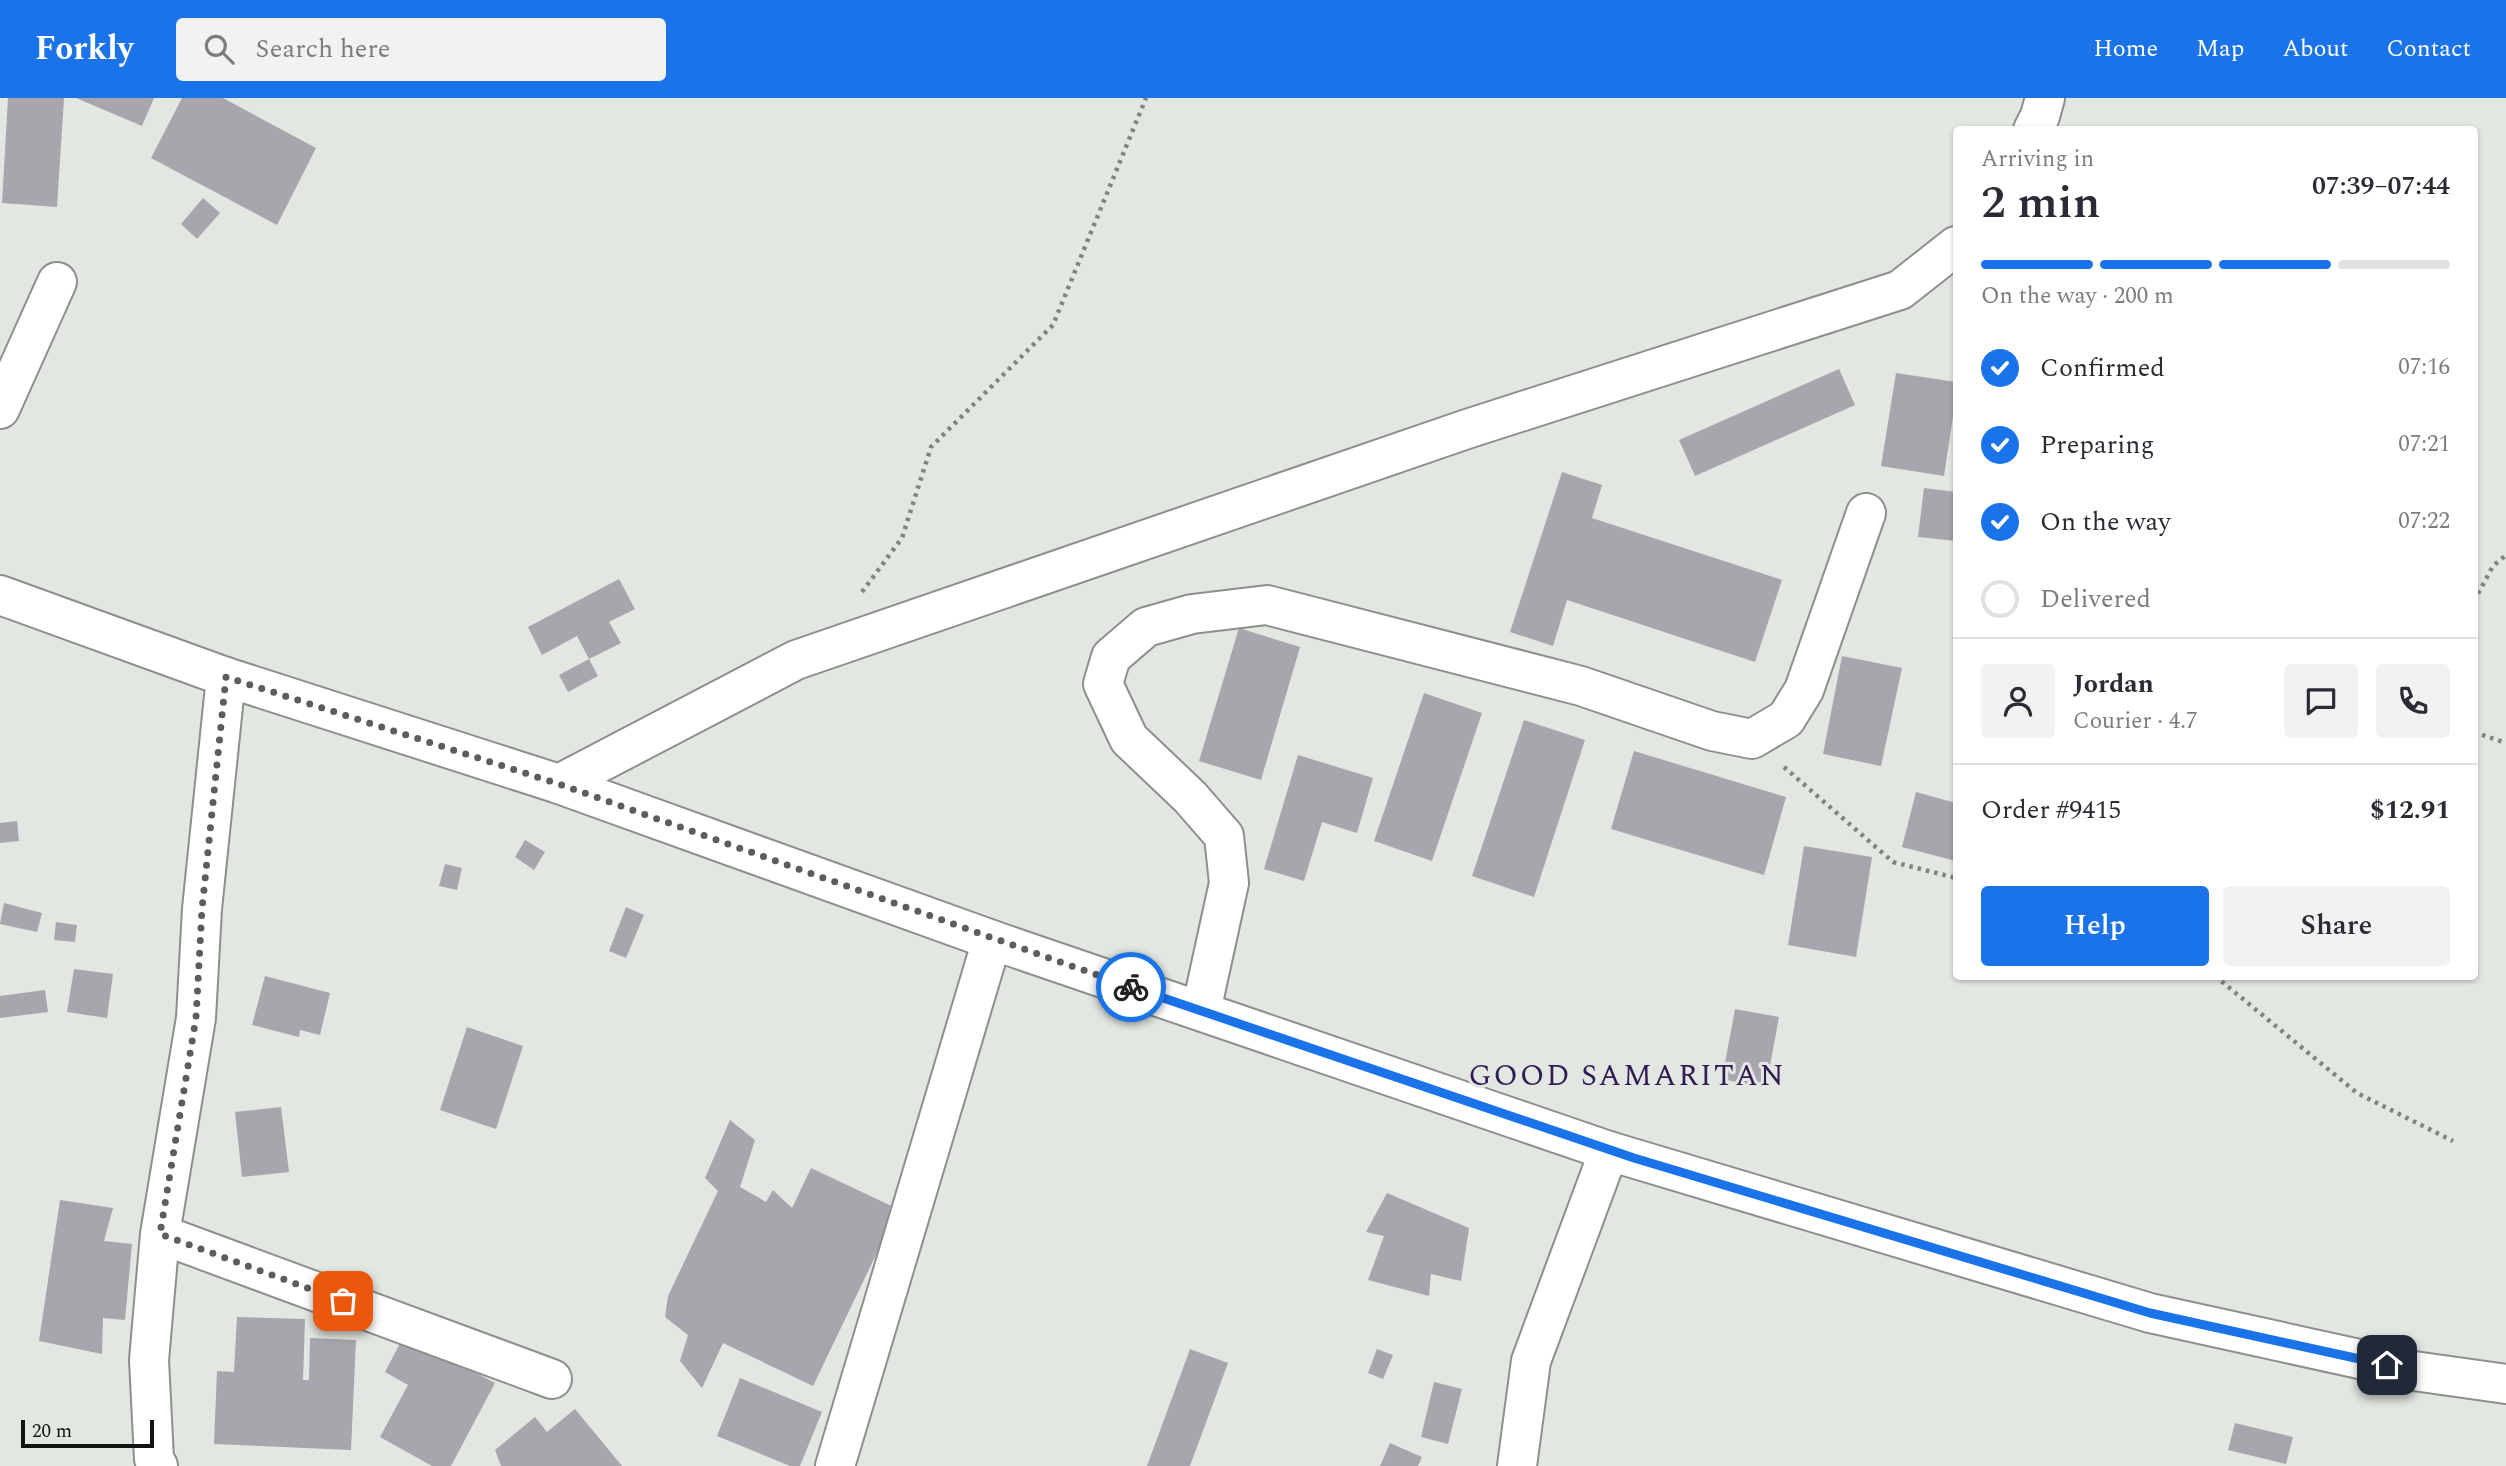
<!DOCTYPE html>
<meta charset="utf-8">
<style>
body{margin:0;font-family:Spectral,serif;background:#f2f2f3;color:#2b2b33;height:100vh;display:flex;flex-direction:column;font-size:26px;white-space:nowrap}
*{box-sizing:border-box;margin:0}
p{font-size:23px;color:#7c7c81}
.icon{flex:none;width:38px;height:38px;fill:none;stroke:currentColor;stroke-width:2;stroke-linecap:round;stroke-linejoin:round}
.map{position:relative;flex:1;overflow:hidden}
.sheet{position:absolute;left:1953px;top:28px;width:525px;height:854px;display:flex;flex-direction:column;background:#fff;border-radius:7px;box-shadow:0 2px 5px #0004}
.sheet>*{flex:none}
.scale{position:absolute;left:21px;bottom:18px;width:133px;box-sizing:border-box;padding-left:7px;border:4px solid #121412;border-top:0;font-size:19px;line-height:24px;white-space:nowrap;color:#121412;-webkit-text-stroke:5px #e3e7e2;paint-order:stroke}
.pin{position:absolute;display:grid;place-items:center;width:60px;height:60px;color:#fff;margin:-30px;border-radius:14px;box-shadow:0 4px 10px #0006}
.courier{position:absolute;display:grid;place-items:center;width:70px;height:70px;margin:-35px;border:5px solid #1a73e8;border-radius:50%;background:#fff;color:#222;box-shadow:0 2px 9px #0007}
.headline em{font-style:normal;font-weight:600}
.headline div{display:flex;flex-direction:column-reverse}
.headline{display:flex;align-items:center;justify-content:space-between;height:119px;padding:0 28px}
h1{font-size:46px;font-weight:600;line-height:52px}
.bar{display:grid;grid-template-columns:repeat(4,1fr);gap:10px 7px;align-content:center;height:84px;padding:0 28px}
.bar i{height:9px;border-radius:5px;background:#e1e1e2}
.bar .on{background:#1a73e8}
.bar p{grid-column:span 4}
.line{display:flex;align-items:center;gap:18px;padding:0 28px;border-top:2px solid #e1e1e2}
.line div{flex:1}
.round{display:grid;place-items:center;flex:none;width:74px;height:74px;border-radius:7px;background:#f2f2f3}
ol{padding:0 28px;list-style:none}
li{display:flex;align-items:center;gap:21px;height:77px}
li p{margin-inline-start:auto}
li .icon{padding:7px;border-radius:50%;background:#1a73e8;color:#fff;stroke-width:4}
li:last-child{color:#7c7c81}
li i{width:38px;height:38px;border:4px solid #e1e1e2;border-radius:50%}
.primary-button{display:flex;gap:14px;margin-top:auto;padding:14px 28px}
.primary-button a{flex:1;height:80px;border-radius:7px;background:#1a73e8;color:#fff;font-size:28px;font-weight:600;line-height:80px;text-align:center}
.primary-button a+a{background:#f2f2f3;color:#2b2b33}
header{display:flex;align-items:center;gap:42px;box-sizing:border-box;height:98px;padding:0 35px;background:#1a73e8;color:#fff}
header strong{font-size:33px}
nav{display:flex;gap:38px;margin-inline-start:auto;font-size:24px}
.search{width:490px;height:63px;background:#f2f2f3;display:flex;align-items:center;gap:18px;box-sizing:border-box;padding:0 24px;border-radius:7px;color:#7c7c81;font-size:26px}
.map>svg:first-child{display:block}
.building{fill:#a7a6ac}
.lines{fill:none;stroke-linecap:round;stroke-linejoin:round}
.minor-casing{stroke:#8c908b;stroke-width:42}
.highway-casing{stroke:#8c908b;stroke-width:42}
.path{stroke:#808380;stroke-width:4.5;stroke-dasharray:3.5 5;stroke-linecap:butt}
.minor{stroke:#fff;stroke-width:38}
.highway{stroke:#fff;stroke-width:38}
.done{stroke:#5b5e5b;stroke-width:7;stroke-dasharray:0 12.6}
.route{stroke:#1a73e8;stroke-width:9}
.labels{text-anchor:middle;stroke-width:6;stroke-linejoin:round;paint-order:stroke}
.quarter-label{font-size:30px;letter-spacing:2px;fill:#301b54;stroke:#e3e7e2}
</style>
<header>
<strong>Forkly</strong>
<div class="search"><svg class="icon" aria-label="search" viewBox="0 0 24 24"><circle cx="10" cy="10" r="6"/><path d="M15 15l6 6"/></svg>Search here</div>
<nav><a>Home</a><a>Map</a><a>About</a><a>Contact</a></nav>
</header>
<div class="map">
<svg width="2506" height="1368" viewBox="0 0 2506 1368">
<rect width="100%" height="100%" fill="#e3e7e2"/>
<path class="building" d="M8,0h56l-7,109 -55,-4z
M76,0h78l-12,28z
M182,0h41l93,50 -39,77 -126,-67z
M203,100l17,15 -23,26 -16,-15z
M1839,271l16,36 -160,71 -16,-36z
M1896,275l60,9v14l-12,80 -63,-10z
M1562,374l40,13 -10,33 190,62 -27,82 -188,-62 -14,46 -43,-14z
M1924,390l32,4v49l-38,-4z
M619,481l16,30 -26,13 12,21 -32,16 -12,-23 -35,19 -14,-28z
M1239,530l61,19 -39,133 -62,-19z
M1842,558l60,12 -21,98 -58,-12z
M589,561l9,17 -30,16 -9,-17z
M1424,595l58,20 -50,148 -58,-20z
M1524,622l61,20 -51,157 -62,-21z
M1634,653l152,46 -22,78 -153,-46z
M1298,657l75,23 -16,55 -35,-11 -18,59 -40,-12z
M1916,694l40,11v58l-54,-14z
M17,723l2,20 -19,2v-20z
M525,742l20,12 -11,18 -19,-13z
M1804,748l68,11 -16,100 -68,-12z
M445,766l17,4 -5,22 -18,-4z
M4,805l38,10 -5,19 -37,-8z
M626,809l18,8 -18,43 -17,-7z
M56,824l21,3 -2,17 -21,-2z
M74,871l39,5 -6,44 -40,-6z
M265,878l65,17 -10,42 -20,-5 -1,7 -47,-12z
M45,892l3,22 -48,6v-22z
M1735,911l44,8 -13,71 -44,-9z
M467,929l56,19 -27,83 -56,-19z
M281,1009l8,65 -47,5 -7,-65z
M730,1022l25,20 -15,47 26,15 7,-12 19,18 19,-40 87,41 -85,177 -90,-43 -21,45 -22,-27 8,-26 -23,-18 3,-21 50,-105 -13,-13z
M1387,1095l82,35 -8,53 -30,-7 -2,22 -61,-16 16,-44 -18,-4z
M60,1102l53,8 -9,33 28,3 -7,76 -22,-2 -1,36 -63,-13z
M237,1219l68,2 -2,61h6l1,-42 46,2 -5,110 -137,-6 3,-73 17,1z
M405,1236l90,49 -44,83h-19l-52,-29 28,-52 -23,-13z
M1190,1251l38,14 -38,103h-43z
M1377,1251l16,6 -10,24 -15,-6z
M740,1280l82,34 -22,54h-10l-73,-30z
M1434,1284l28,7 -14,55 -27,-7z
M575,1311l47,57h-121l-6,-16 40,-33 12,15z
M2235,1325l58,14 -7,27 -58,-14z
M1390,1345l32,14 -4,9h-38z"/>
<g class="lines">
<defs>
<path id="minor" d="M2033,32l7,-14 5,-18
M0,311l57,-127
M559,686l237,-124 671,-231 433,-139 56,-44
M1201,913l28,-128 -5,-47 -34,-39 -61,-58 -26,-55 8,-27 35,-30 46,-13 75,-9 314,81 131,45 40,8 34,-20 18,-29 62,-177
M160,1136l392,145
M158,1368l-4,-7 -5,-99 11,-126 36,-216 6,-109 24,-232
M835,1368l157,-526
M1517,1368l14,-105 78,-210"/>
<path id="highway" d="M0,497l226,82 333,107 433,156 617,211 541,162 264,58 92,13"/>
</defs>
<use href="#minor" class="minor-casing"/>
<use href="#highway" class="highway-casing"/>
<path class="path" d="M862,494l40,-54 29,-91 122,-122 93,-227
M2474,503l19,-35 13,-11
M2474,634l32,11
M1784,669l109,95 63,16
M2215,878l142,117 96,48"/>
<use href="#minor" class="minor"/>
<use href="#highway" class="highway"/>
</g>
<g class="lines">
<path class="done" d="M343,1203l-183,-67 36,-216 6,-109 24,-232 333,107 572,203"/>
<path class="route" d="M1131,889l503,171 516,155 237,52"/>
</g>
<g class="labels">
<g class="quarter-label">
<text x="1627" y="987">GOOD SAMARITAN</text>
</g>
</g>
</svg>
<div class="scale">20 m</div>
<div class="pin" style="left:343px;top:1203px;background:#ea580c"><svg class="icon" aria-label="bag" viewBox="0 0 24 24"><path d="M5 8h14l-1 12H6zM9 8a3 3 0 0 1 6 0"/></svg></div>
<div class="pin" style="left:2387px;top:1267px;background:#1f2937"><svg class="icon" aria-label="home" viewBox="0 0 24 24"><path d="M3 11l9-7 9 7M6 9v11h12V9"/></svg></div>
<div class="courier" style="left:1131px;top:889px"><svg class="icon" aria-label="bike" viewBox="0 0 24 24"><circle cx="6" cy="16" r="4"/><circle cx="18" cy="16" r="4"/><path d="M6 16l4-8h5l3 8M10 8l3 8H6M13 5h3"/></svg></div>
<section class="sheet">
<div class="headline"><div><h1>2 min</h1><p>Arriving in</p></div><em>07:39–07:44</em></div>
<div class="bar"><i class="on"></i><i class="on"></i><i class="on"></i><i></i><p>On the way · 200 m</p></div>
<ol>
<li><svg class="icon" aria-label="check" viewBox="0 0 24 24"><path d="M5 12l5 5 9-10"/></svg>Confirmed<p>07:16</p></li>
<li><svg class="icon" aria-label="check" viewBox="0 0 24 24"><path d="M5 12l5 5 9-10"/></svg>Preparing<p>07:21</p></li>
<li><svg class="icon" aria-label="check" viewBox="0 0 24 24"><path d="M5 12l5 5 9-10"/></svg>On the way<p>07:22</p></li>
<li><i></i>Delivered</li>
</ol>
<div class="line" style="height:126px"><a class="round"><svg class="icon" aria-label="person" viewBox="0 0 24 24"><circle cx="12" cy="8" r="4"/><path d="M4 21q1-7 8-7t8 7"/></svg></a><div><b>Jordan</b><p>Courier · 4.7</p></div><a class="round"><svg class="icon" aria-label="chat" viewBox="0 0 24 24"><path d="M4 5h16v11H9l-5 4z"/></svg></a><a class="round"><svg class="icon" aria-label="phone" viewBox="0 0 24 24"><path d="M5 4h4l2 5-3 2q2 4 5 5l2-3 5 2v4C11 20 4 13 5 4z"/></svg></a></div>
<div class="line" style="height:91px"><div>Order #9415</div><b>$12.91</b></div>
<div class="primary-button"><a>Help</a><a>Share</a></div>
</section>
</div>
